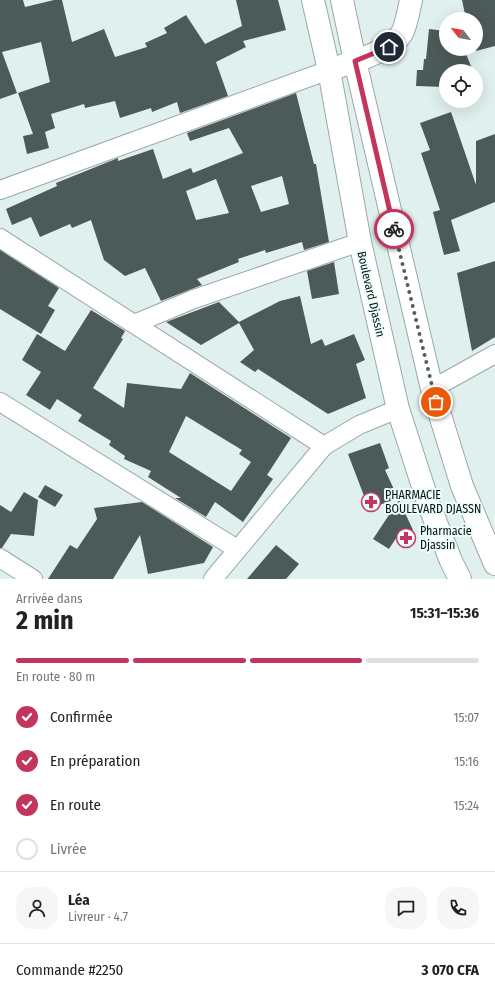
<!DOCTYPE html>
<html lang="fr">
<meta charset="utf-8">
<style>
body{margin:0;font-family:"Fira Sans Condensed",sans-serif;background:#f6f6f6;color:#222;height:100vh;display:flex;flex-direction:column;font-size:15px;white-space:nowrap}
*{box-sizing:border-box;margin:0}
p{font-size:13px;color:#767676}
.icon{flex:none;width:22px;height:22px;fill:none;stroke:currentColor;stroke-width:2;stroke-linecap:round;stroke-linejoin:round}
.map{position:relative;height:579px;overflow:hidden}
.sheet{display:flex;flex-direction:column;background:#fff;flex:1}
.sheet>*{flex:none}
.needle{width:26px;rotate:301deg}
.tools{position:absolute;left:439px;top:12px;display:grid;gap:8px}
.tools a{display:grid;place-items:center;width:44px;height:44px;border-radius:50%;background:#fff;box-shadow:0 4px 16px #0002;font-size:20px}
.pin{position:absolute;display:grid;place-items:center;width:34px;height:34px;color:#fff;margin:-17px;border:2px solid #fff;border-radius:50%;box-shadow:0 1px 4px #0007}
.courier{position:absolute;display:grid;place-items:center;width:40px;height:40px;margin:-20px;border:3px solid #c4355e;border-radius:50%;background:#fff;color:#222;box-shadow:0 1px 5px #0007}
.head em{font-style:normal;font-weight:700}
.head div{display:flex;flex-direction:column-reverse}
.head{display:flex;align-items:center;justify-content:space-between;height:68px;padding:0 16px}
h1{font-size:26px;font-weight:700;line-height:30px}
.bar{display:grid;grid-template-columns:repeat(4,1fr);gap:6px 4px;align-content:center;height:48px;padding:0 16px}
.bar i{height:5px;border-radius:3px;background:#e0e0e0}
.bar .active{background:#c4355e}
.bar p{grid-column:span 4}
.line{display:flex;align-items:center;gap:10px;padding:0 16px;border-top:1px solid #e0e0e0}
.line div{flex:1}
.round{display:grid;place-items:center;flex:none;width:42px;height:42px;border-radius:16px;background:#f6f6f6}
ol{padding:0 16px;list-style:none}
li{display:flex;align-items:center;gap:12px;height:44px}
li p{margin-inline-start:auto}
li .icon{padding:4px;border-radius:50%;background:#c4355e;color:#fff;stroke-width:4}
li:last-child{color:#767676}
li i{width:22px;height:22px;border:2px solid #e0e0e0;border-radius:50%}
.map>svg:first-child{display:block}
.building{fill:#4c5b59;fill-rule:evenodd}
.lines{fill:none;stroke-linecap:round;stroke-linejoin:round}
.street-casing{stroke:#99a9a7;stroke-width:20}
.secondary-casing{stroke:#99a9a7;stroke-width:24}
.highway-casing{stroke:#99a9a7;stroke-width:24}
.street{stroke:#fff;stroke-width:18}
.secondary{stroke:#fff;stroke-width:22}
.highway{stroke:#fff;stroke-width:22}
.done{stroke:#555f5e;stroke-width:4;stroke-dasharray:0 7.2}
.route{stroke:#c4355e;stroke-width:5}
.labels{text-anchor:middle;stroke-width:4;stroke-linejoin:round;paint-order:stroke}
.street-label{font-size:12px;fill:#0b1111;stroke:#ecfefb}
.poi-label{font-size:12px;fill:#0b1111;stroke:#ecfefb;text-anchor:start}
</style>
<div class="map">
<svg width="495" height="579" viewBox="0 0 495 579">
<rect width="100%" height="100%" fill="#dff0ee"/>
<path class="building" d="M0,0h23l2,7 29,-7h8l10,42 32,-13 11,28 32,-10 -2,-4 22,-10 -3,-5 22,-13 19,29 37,-18 -6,-26h42l8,30 -43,11 3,6 -30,15 12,34 -48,17 -3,-11 -25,10 -1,-4 -31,10 -5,-17 -30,7 -1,-4 -33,10 4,14 -10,4 4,16 -22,6 -4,-18 10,-2 -15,-41 32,-11 -9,-40 -39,10 15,41 -17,6z
M462,0h33v46l-19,5v-32h-10z
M429,29l17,2v18h18l9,22h-27v16l-30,-1 1,-16h6l1,-11h2z
M296,93l18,71h2l13,78 -25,8 -2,-8 -36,11 -1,-3 -27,9 1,3 -42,17 5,6 -41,16 -16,-33 -20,8 -21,-16 -13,-40 -19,8 -2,-4 -30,13 -9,-20 -19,8 -6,-16 51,-23 -1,-3 62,-25v3l35,-12 10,30 28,-11 2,5 50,-20 -14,-25 -39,13 -3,-8zM282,176l7,28 -28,8 -10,-26zM216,179l13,34 -33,7 -10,-29z
M451,112l25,73v-44l19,-7v68l-44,18 9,31 -16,4 -11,-43 7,-2 -19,-57 9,-3 -10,-27z
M0,250l59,38 -11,18 7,4 -14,24 -41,-25z
M495,261v76l-23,14 -15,-78z
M334,262l5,32 -27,5 -5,-28z
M300,296l11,48 11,-5 3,7 29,-12 11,26 -9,4 10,34 -38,16 -70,-45 -3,3 -15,-10 14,-12 -15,-27 -38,22 -35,-23 53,-20 20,20 41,-21z
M91,310l34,21 -4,7 2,1 -30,49 31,20 3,-25 54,6 9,-16 101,65 -24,37 6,4 -30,43 -28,-20 -9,15 -31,-19h6l-33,-21 3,-6 -27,-12 1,-3 -16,-11 2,-4 -33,-20 4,-6 -25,-16 -7,11 -24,-15 15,-23 -19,-12 15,-26 28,17zM186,416l56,34 -3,4 12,8 -20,29 -62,-39z
M380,443l9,25 -4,2 13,28 -29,11 -21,-55z
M45,485l18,10 -8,12 -17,-10z
M24,492l14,8 -4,36 -23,-2 -9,14h-2v-43l11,7z
M399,500l14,30 -13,2 -11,17 -16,-10z
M142,502l71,45 -9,16 -56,11 -8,-39 -27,44h-65l22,-34 7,4 20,-30 -3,-11z
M276,545l23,19 -13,15h-39z"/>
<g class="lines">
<defs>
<path id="street" d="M0,190l329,-120
M0,238l324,208
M134,324l60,-25 166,-57
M432,389l63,-35
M0,402l237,147
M0,558l33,21
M213,579l111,-133 35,-21 39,-16"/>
<path id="secondary" d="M329,70c20,-7 62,-18 73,-37 4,-7 7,-24 9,-33"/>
<path id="highway" d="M313,0l16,70 31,172 38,167 31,96 22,56 9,18
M342,0l13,61 77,328 30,97 33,78"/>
</defs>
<use href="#street" class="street-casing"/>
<use href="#secondary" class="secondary-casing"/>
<use href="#highway" class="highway-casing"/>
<use href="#street" class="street"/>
<use href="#secondary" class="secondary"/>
<use href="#highway" class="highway"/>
</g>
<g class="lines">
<path class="done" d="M394,229l42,173"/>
<path class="route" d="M389,47l-34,14 39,168"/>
</g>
<defs>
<symbol id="pharmacy-ring" viewBox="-11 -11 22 22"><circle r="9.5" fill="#ecfefb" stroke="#c4355e" stroke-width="1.5"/><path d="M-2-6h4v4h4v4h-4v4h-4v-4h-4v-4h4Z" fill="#c4355e"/></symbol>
</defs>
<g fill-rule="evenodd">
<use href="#pharmacy-ring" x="360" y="491" width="22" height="22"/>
<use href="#pharmacy-ring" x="395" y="527" width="22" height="22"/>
</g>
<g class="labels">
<g class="street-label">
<text transform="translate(371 294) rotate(77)" y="4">Boulevard Djassin</text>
</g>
<g class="poi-label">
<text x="385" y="499">PHARMACIE<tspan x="385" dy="14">BOULEVARD DJASSN</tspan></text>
<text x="420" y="535">Pharmacie<tspan x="420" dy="14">Djassin</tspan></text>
</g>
</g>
</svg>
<div class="tools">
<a><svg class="needle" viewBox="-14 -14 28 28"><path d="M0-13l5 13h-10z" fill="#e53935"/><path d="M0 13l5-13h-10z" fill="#767676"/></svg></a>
<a><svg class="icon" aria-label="locate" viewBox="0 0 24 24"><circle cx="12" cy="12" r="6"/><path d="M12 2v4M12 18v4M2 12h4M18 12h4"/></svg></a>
</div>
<div class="pin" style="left:436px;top:402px;background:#ea580c"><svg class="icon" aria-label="bag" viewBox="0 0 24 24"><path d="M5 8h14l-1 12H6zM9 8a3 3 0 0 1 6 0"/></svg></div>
<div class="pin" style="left:389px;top:47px;background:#1f2937"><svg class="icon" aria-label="home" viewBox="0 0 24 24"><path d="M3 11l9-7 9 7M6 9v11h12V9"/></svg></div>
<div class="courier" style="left:394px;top:229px"><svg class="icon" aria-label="bike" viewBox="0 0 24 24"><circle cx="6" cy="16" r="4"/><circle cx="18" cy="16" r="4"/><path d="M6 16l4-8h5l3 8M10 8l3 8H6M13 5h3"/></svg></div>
</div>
<section class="sheet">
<div class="head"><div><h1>2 min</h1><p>Arrivée dans</p></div><em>15:31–15:36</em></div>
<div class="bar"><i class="active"></i><i class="active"></i><i class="active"></i><i></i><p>En route · 80 m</p></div>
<ol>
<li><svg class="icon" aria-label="check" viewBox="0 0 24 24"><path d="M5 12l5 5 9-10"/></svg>Confirmée<p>15:07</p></li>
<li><svg class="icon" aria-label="check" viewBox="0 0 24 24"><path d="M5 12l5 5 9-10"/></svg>En préparation<p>15:16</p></li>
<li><svg class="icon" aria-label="check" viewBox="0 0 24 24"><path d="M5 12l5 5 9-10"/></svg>En route<p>15:24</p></li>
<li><i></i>Livrée</li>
</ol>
<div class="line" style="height:72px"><a class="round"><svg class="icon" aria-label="person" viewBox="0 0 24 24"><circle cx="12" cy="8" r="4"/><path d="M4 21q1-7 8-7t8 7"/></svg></a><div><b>Léa</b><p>Livreur · 4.7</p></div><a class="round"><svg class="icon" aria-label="chat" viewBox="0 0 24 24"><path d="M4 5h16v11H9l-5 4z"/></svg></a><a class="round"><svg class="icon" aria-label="phone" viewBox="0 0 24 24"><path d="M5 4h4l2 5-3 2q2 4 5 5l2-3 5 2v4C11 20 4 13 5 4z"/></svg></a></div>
<div class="line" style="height:52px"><div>Commande #2250</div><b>3 070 CFA</b></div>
</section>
